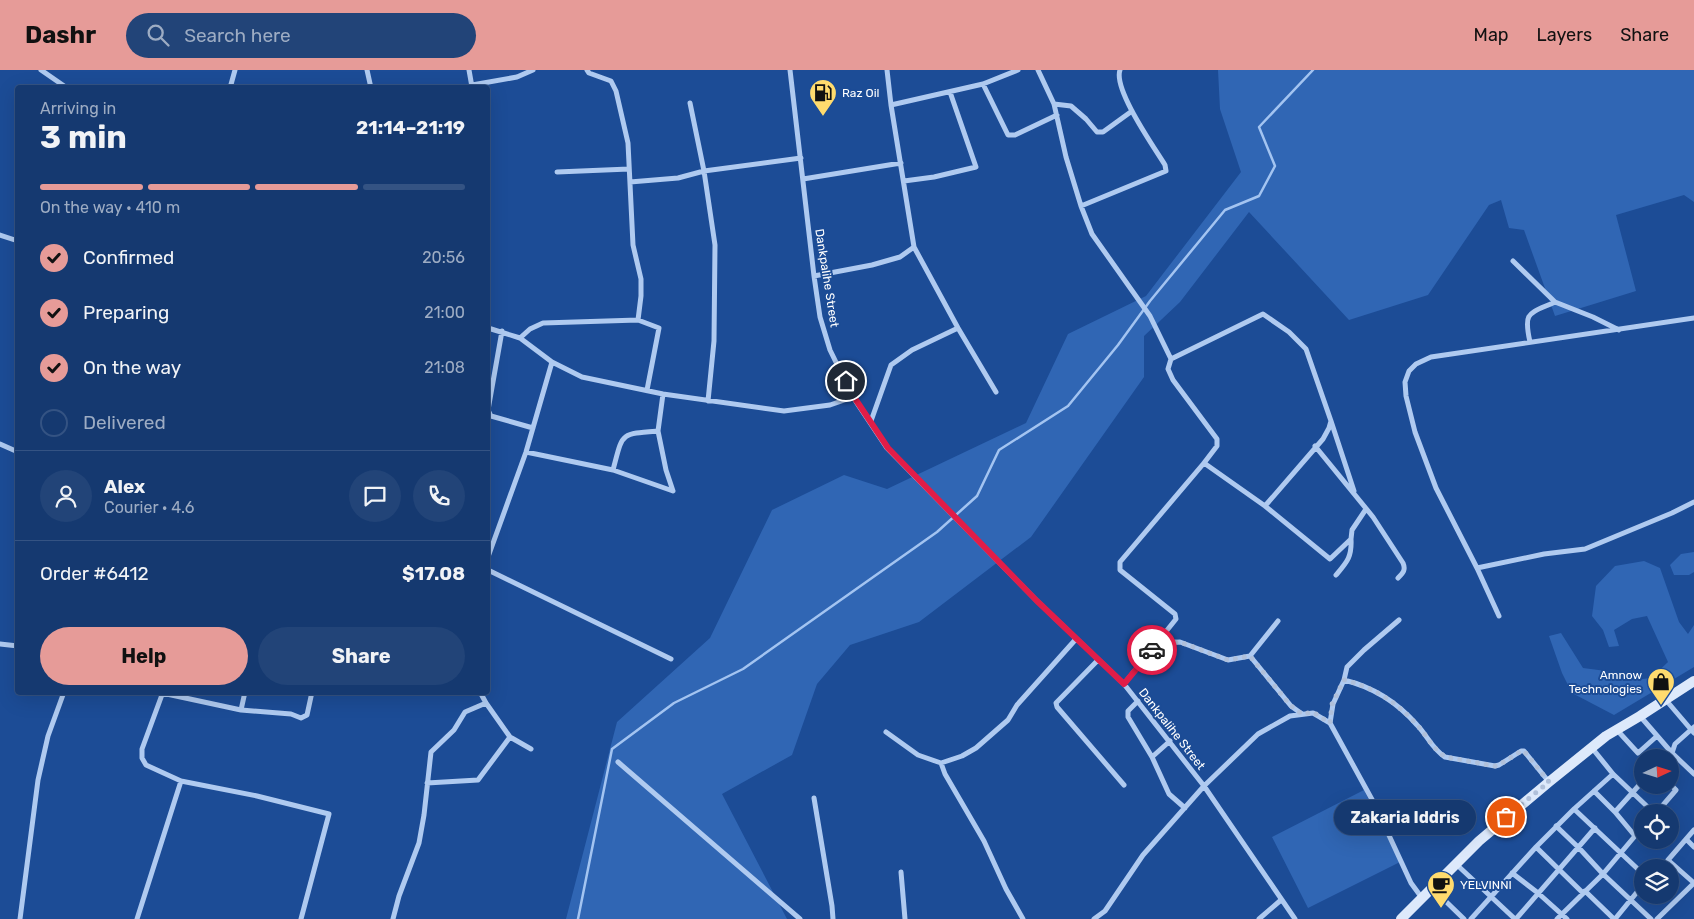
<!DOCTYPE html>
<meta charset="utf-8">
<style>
body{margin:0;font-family:Rubik,sans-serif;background:#224478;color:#f1f3f6;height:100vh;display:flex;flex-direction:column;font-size:19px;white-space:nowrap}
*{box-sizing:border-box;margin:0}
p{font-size:16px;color:#9dacc3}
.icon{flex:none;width:28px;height:28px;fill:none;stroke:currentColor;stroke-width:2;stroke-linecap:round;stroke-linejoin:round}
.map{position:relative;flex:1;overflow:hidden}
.sheet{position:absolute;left:15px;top:15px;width:475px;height:610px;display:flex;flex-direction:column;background:#153970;border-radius:5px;box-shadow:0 5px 20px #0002,0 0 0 1px #345383}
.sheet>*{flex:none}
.needle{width:32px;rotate:86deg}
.tools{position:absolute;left:1634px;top:679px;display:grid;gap:10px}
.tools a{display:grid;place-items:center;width:45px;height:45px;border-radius:50%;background:#153970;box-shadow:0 5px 20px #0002,0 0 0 1px #345383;font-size:25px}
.pin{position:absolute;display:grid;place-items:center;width:42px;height:42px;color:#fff;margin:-21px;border:2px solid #fff;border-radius:50%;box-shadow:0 1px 5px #0007}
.courier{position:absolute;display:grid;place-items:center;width:50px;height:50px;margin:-25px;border:4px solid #e11d48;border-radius:50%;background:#fff;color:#222;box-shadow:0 1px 6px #0007}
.bubble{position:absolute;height:35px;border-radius:18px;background:#153970;box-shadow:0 5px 20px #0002,0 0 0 1px #345383;font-size:16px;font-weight:700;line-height:35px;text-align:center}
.summary em{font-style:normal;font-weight:700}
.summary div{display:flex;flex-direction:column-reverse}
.summary{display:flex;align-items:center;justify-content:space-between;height:85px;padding:0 25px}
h1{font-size:32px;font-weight:700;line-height:38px}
.bar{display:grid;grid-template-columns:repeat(4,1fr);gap:8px 5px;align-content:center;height:60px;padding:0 25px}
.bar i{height:6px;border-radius:4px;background:#345383}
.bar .selected{background:#e69b98}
.bar p{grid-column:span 4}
.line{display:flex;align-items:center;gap:12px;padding:0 25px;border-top:1px solid #345383}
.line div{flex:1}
.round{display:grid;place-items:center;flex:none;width:52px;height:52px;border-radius:26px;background:#224478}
ol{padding:0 25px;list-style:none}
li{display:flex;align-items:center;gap:15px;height:55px}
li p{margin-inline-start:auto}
li .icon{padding:5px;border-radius:50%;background:#e69b98;color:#111;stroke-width:4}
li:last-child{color:#9dacc3}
li i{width:28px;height:28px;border:2px solid #345383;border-radius:50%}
.action{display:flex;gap:10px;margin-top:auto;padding:10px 25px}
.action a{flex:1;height:58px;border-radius:30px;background:#e69b98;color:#111;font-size:20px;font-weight:700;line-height:58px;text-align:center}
.action a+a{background:#224478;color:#f1f3f6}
header{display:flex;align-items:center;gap:30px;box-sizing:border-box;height:70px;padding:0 25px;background:#e69b98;color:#111}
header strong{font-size:24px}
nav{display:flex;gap:28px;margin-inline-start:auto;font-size:18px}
.search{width:350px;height:45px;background:#224478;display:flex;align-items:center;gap:12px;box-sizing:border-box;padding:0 18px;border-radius:28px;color:#9dacc3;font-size:19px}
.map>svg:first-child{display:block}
.green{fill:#3066b4}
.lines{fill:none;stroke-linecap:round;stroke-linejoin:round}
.stream{stroke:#a3c4f1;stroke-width:2.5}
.street{stroke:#afcaf0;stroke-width:5}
.secondary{stroke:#dde9fb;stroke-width:10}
.done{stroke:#b0c0da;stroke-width:5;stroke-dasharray:0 9}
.route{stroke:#e11d48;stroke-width:6}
.labels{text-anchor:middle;stroke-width:4;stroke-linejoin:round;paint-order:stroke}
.poi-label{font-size:12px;fill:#fff;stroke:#1c4c96;text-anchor:start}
.street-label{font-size:12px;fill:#fff;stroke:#1c4c96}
</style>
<header>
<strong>Dashr</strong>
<div class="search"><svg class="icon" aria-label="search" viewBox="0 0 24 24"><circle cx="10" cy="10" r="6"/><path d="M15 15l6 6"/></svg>Search here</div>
<nav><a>Map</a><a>Layers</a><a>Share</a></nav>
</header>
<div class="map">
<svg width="1694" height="849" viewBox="0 0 1694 849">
<rect width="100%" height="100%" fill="#1c4c96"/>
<path class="green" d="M1218,0h476v132l-10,-7 -68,20 20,76 -81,25 -31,-86 -15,-2 -8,-28 -12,5 -61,90 -79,25 -100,-108 -69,90 -36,34v41l-113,160 -112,85 -69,23 -33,39 -25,71 -70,39 65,125h-221l51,-197 93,-84 62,-128 72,-35 43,14 139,-66 42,-89 78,-38 95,-124 -21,-63z
M1694,482v20l-5,3h-15l-4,-10 11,-11z
M1644,491l16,7 19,54 9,12 6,-9v42l-80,48 -42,-22 -10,-20 -13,-37 12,-3 22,35 23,3 21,10 24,-3 17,-16 -21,-46 -15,3 -18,11 5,16 -10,1 -6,-17 -11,-14 4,-30 19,-20z
M1364,720l36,72 -92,46 -36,-71z"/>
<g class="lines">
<path class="stream" d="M578,849l34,-170 62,-46 69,-34 194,-137 40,-36 22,-46 69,-44 50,-61 32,-44 75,-91 34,-14 16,-30 -16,-39 54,-57"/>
<path class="street" d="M41,0l26,18
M367,0l4,18
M469,0l3,17
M587,0l2,3 22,8 5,10 12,52 5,102 8,34v17l-3,24
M790,0l24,206 6,41 10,33 23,47 34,51 150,153 87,83 80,102 91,133
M887,0l4,35 23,142 44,81 38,64
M1038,0l16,34 12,53 15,49 11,28 58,82 21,43 -3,10 5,11 44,59v7l-13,17 -84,99v8l55,44 1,5 -52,65
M983,14l25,51h7l42,-20
M230,18l5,-18
M468,18l4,-3 45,-8 16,-7
M690,33l14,68 11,74 -1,96 -6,60
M1054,34l17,2 15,13 11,13h6l29,-21
M891,35l92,-21 35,-14
M557,102l72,-3
M803,109l98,-16
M904,111l30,-4 42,-10 -26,-75
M630,112l48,-4 26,-7 97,-13
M1081,136l85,-35 -1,-6c-11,-18 -52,-76 -45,-95
M0,165l18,6
M1513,191l42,41 38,15 26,13
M814,206l58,-11 28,-8 14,-10
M488,258l32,10 32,24 30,15 81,17 121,17 46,-6 23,-8
M502,261l-14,79 3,6 42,12
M520,268l10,-9 13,-6 95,-3 21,8 -12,62
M1530,272c-7,-31 -1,-28 25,-40
M1171,289l92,-45 26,18 17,17 25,72 -2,7 -6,11 -58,67 -61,-43
M871,351l20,-56 21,-15 46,-22
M1331,351l23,70
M658,361l8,39 7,21
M0,374l18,8
M1315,376l58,71 30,46c3,7 0,10 -5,15
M526,382l87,18 60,21
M613,400c10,-37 6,-36 45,-39l5,-37
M1265,436l65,53 21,-20 1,-9 14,-21
M488,487l38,-105 26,-90
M1477,498l67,-14 41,-5 87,-36 22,-11
M488,500l183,89
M1336,505c11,-13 16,-18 15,-36
M1499,546l-22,-48 -41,-80 -21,-56 -9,-36 -1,-14 4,-11 7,-7 15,-7 263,-39
M1399,550l-35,30 -17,17 -3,13c29,7 53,22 73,45 10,10 15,24 28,32l50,9 4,-1 22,-14h3l25,31
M1158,573l22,-1 48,18 22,-4 41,50 11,8
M0,574l18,2
M1250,586l28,-35
M1098,590l-42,43 1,4 67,78
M1344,610l-11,24 -3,19 45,82 36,78 11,15
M163,622l-21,57v9l4,7 35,16 76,15 72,18 -28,105
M480,622l6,11 24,34
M162,623l79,17 50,4 10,4 6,-3 5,-23
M1665,629l29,34
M1138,631l-10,10v6l24,40 17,37 16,14
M241,640l4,-18
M1640,646l32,37 22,21
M1617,660l21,23 19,-17
M886,662l32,23 23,8 21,-7 14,-8 32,-28 9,-15 59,-66
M1592,678l21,26 40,38
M1152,687l18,-16
M1668,688l4,-5 3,-9 19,-17
M618,692l182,157
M941,693l4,11 39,67 22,48 17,30
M427,713l51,-3 32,-43 21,12
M1594,721l21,21
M814,728l18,108 1,13
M1574,739l39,-35
M1657,742l19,-22 -6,-6
M1556,756l23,22 24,26 48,45
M1635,766l7,-8
M1686,769l8,8
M1536,777l47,46
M1668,790l26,-30
M1456,794l59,55
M1662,798l6,-8 26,23
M901,802l4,47
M1512,803l26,20 29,26
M1432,818l32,31
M1585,821l29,28
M20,849l18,-139 10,-44 16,-44
M137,849l44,-138
M393,849l6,-23 20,-53 5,-28 7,-63 23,-22 11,-18 21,-9
M1094,849l11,-8 38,-56 61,-69 54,-52 32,-18 23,-3 17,10
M1259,849l22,-19
M1471,849l65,-72 38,-38 68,64
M1516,849l79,-91
M1557,849l46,-45 32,-38 -20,-24 27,-30
M1615,849l27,-33
M1657,849l37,-36"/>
<path class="secondary" d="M1401,849l78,-78 70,-59 57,-46 34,-20 54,-35"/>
</g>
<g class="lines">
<path class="done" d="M1152,580l6,-7 22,-1 48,18 22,-4 41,50 11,8 11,-2 17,11 2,-19 12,-24c29,7 53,22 73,45 10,10 15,24 29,32l49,9 4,-1 22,-14h3l25,31 -43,35"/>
<path class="route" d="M846,311l8,16 34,51 149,153 87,83 28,-34"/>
</g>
<defs>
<symbol id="fuel-pin" viewBox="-11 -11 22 30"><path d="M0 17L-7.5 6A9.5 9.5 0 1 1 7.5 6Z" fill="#ffdb6e" stroke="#1c4c96"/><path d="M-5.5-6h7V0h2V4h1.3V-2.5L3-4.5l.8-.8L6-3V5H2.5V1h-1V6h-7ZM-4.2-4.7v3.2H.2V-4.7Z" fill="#111"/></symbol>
<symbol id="shop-pin" viewBox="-11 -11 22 30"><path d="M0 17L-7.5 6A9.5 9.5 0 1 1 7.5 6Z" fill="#ffdb6e" stroke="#1c4c96"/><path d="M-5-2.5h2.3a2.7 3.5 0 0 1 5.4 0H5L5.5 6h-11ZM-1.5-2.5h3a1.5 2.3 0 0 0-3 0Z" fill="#111"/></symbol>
<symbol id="cafe-pin" viewBox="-11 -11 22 30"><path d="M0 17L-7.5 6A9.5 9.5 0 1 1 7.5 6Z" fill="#ffdb6e" stroke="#1c4c96"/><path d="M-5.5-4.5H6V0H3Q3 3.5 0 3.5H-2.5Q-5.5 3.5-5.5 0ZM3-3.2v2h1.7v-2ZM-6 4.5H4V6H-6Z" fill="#111"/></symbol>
</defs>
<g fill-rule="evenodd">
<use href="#fuel-pin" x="807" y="7" width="32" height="43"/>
<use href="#shop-pin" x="1645" y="596" width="32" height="43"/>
<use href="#cafe-pin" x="1425" y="799" width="32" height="43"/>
</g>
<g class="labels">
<g class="poi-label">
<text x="842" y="27">Raz Oil</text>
<text x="1642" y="609" text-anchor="end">Amnow<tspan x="1642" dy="14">Technologies</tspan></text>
<text x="1460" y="819">YELVINNI</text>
</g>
<g class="street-label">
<text transform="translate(827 208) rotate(81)" y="4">Dankpalihe Street</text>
<text transform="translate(1172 659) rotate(52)" y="4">Dankpalihe Street</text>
</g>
</g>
</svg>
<div class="tools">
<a><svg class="needle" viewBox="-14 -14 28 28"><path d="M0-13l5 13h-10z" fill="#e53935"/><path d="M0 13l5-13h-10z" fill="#9dacc3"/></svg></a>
<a><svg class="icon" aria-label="locate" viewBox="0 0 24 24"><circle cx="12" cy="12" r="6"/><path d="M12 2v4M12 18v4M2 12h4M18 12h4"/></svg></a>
<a><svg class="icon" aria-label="layers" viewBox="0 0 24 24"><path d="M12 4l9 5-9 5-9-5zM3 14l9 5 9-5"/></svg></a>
</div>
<div class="pin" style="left:1506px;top:747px;background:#ea580c"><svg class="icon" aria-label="bag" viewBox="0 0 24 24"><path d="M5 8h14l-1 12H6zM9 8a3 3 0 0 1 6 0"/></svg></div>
<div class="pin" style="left:846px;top:311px;background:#1f2937"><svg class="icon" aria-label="home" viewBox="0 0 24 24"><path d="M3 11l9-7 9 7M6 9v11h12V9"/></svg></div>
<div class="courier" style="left:1152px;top:580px"><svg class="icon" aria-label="car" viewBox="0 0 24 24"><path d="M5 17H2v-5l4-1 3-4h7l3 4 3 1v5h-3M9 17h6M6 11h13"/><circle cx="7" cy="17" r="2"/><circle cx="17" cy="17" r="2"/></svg></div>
<div class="bubble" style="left:1334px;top:730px;width:142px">Zakaria Iddris</div>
<section class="sheet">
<div class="summary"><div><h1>3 min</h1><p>Arriving in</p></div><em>21:14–21:19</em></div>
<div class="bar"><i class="selected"></i><i class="selected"></i><i class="selected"></i><i></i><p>On the way · 410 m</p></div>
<ol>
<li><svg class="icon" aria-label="check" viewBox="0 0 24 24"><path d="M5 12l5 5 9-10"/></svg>Confirmed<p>20:56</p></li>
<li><svg class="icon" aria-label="check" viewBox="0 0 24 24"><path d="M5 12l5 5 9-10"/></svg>Preparing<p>21:00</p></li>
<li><svg class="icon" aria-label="check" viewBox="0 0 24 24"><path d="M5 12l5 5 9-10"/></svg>On the way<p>21:08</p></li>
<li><i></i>Delivered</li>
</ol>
<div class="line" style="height:90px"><a class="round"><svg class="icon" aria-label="person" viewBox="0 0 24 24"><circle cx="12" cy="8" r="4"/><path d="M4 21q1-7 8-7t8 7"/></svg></a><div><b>Alex</b><p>Courier · 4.6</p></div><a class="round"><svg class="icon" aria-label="chat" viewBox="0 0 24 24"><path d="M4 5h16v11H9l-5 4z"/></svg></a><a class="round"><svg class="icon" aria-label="phone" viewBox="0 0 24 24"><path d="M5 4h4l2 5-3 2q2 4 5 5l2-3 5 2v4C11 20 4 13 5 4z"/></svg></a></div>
<div class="line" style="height:65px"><div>Order #6412</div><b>$17.08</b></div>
<div class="action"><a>Help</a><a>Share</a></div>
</section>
</div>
